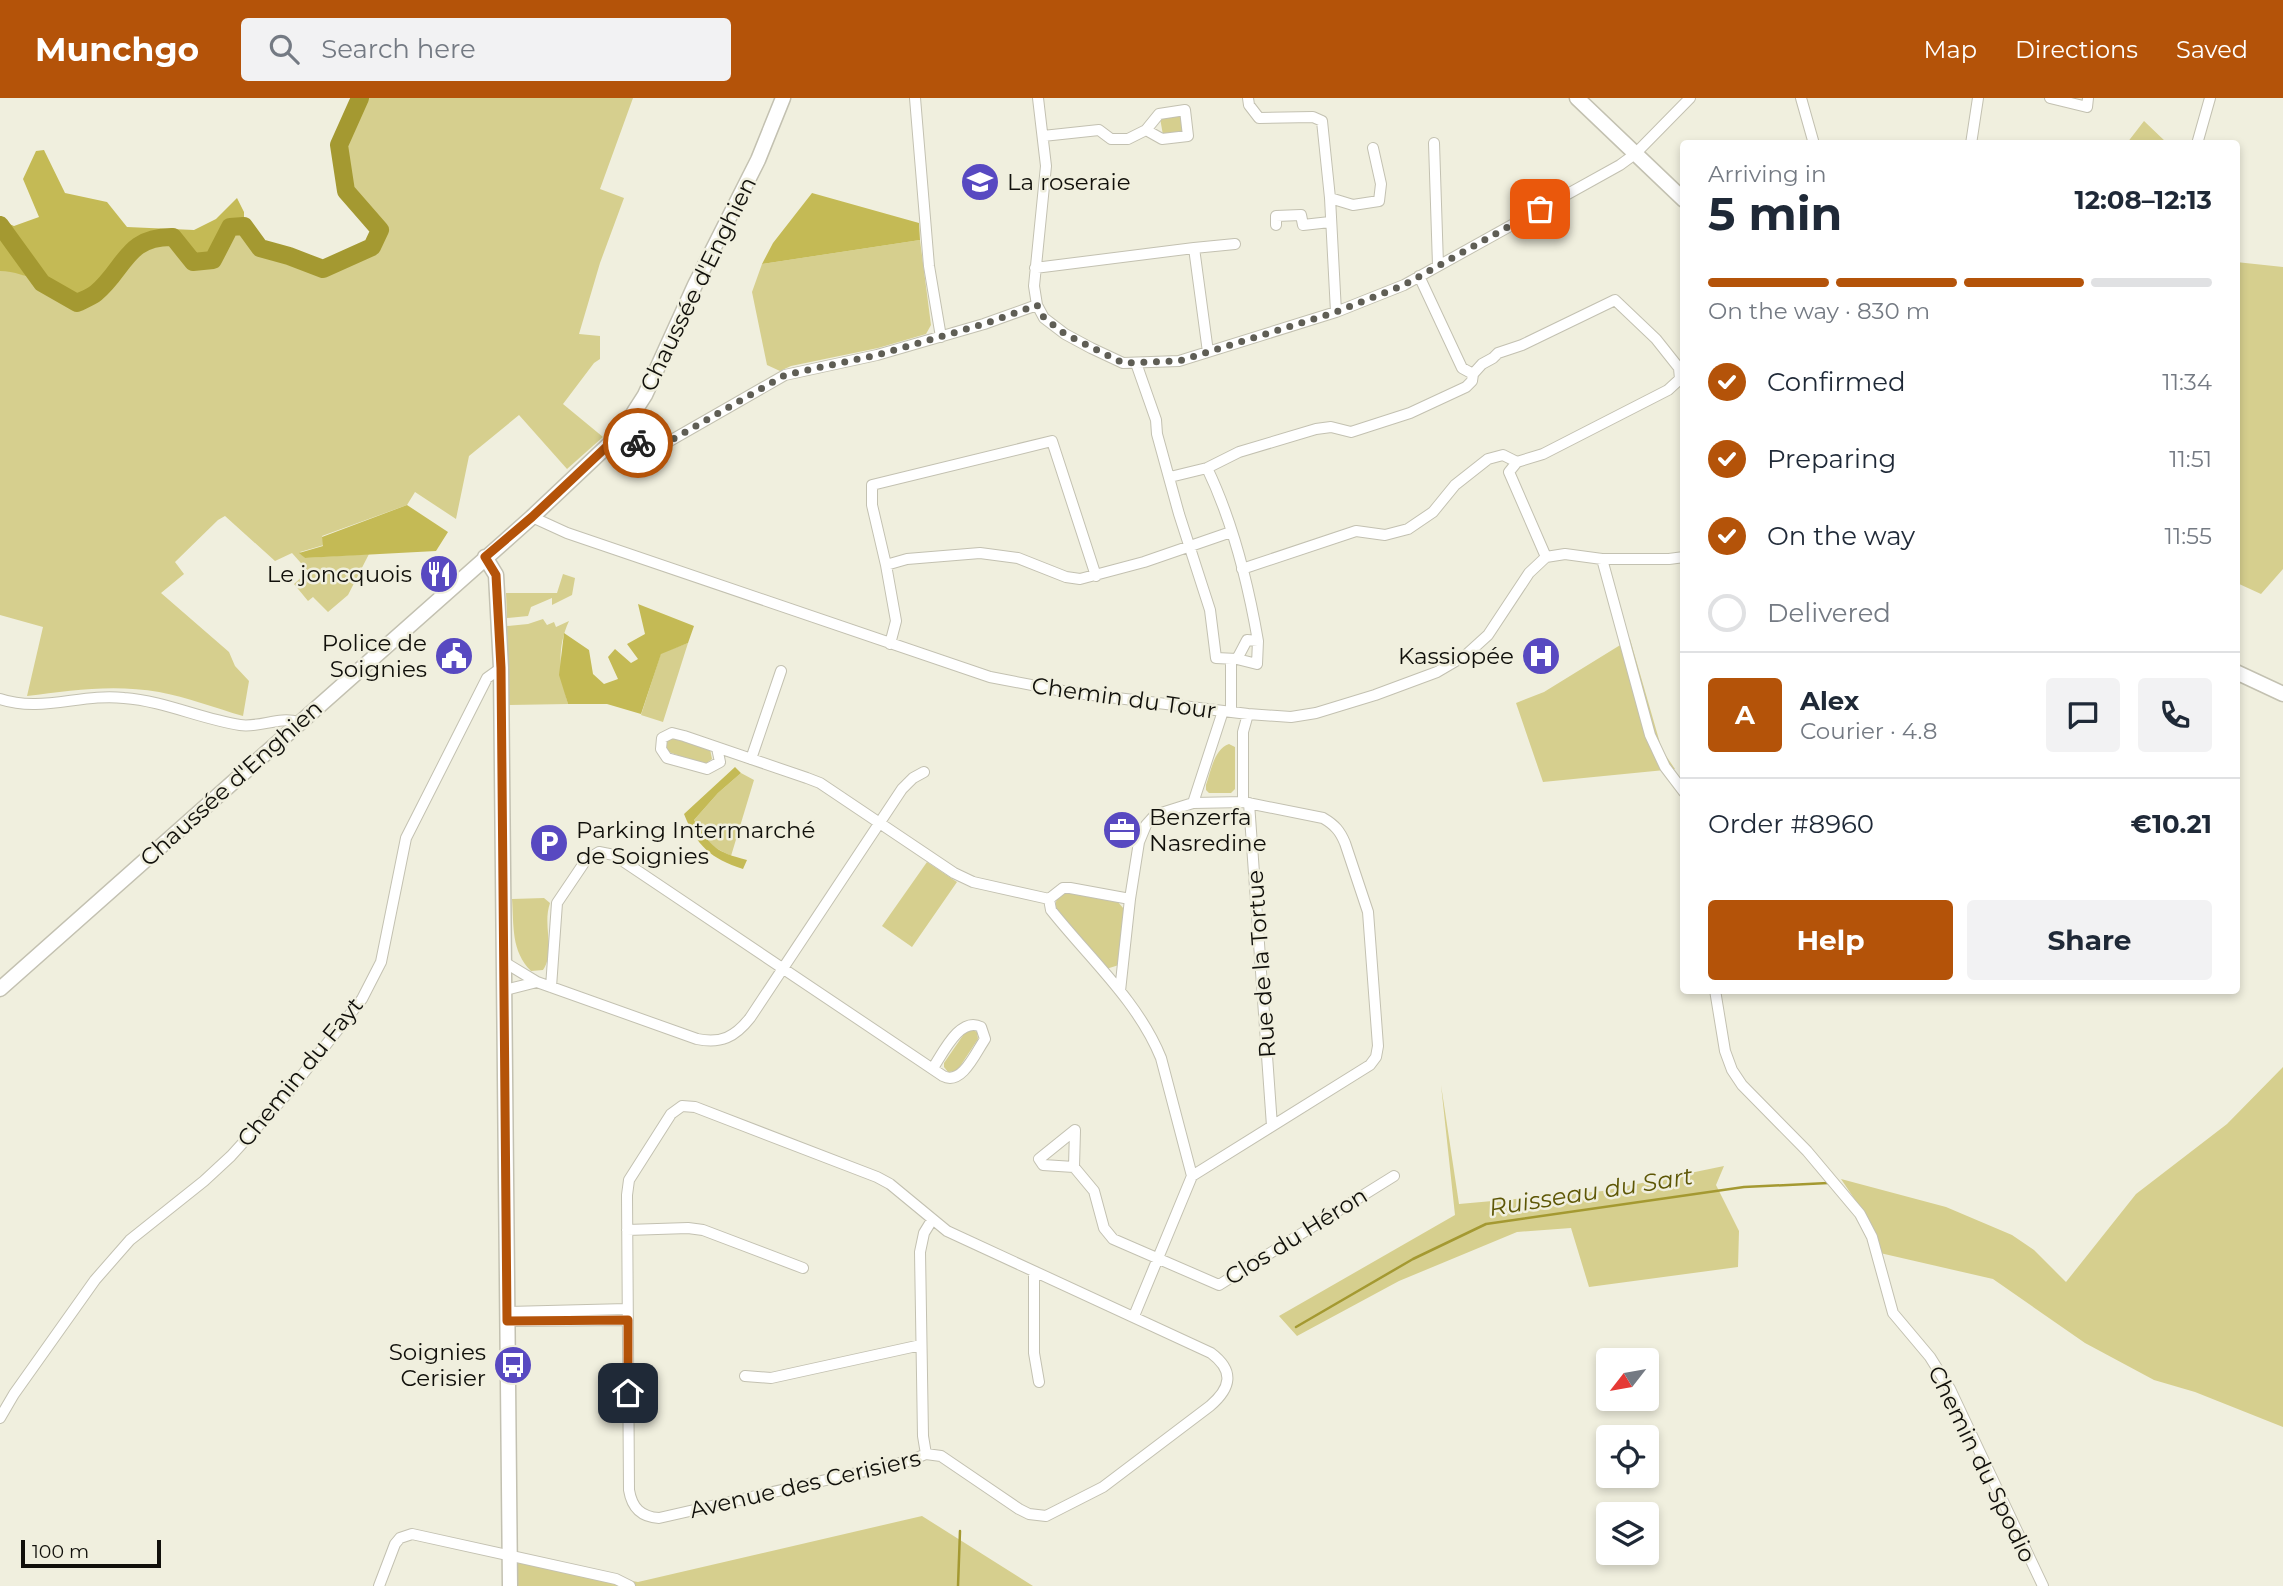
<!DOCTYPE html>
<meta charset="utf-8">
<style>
body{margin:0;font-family:Montserrat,sans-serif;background:#f2f2f3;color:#1f2937;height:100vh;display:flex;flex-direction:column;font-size:26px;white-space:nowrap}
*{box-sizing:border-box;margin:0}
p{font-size:23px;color:#747a83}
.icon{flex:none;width:38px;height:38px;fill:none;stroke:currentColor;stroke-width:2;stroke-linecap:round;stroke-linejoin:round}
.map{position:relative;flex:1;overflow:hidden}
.sheet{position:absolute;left:1680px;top:42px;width:560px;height:854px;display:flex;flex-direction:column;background:#fff;border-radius:7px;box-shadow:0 4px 10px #0003}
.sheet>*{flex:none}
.needle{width:46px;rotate:239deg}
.fabs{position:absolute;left:1596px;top:1250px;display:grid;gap:14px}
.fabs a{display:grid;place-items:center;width:63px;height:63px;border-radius:7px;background:#fff;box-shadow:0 4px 10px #0003;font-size:35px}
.scale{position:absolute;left:21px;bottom:18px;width:140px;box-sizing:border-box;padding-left:7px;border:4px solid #11100b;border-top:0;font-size:19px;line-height:24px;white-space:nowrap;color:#11100b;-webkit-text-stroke:5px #f0efde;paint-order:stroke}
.pin{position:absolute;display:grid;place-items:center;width:60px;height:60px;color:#fff;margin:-30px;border-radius:14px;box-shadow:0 4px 10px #0006}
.courier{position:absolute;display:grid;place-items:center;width:70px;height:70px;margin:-35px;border:5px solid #b45309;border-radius:50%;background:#fff;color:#222;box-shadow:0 2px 9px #0007}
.summary em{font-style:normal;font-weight:700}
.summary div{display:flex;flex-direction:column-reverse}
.summary{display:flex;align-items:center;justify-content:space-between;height:119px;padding:0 28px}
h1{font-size:46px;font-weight:700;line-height:52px}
.bar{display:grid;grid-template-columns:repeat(4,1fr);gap:10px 7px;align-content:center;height:84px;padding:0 28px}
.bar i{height:9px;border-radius:5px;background:#e0e1e3}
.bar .selected{background:#b45309}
.bar p{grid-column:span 4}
.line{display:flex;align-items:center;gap:18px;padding:0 28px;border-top:2px solid #e0e1e3}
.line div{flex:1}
.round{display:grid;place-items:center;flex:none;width:74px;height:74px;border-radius:7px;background:#f2f2f3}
ol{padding:0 28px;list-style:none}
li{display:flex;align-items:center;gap:21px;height:77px}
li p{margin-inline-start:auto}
li .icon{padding:7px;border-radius:50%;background:#b45309;color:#fff;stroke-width:4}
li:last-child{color:#747a83}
li i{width:38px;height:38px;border:4px solid #e0e1e3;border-radius:50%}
.action{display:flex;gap:14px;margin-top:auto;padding:14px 28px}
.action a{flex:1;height:80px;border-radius:7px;background:#b45309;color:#fff;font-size:28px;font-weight:700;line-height:80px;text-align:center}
.action a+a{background:#f2f2f3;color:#1f2937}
header{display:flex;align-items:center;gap:42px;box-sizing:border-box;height:98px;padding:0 35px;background:#b45309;color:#fff}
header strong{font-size:33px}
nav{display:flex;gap:38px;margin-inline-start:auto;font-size:24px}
.search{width:490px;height:63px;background:#f2f2f3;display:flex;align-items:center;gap:18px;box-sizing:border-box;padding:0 24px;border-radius:7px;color:#747a83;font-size:26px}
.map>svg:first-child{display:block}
.green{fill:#d6cf8e}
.forest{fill:#c4ba55}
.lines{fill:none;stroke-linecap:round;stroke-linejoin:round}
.stream{stroke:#a49931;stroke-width:2.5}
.river{stroke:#a49931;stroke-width:18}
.street-casing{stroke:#c3c1b1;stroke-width:12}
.secondary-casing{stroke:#c3c1b1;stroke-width:17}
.street{stroke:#fff;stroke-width:10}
.secondary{stroke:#fff;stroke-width:14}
.done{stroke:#5f5e55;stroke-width:7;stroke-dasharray:0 12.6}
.route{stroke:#b45309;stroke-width:9}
.labels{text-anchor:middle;stroke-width:5;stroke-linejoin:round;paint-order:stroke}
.poi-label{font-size:23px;fill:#11100b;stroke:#f0efde;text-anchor:end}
.street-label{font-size:23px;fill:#11100b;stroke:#f0efde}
.water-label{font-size:24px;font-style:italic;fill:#5d5605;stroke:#f0efde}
</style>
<header>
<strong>Munchgo</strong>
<div class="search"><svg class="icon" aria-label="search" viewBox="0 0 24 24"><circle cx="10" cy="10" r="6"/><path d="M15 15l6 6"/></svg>Search here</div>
<nav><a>Map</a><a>Directions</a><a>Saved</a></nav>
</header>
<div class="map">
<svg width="2283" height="1488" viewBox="0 0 2283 1488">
<rect width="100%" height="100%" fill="#f0efde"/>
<path class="green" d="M362,0h271l-33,91 24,9 -24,65 -21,71 21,2v23l-6,4 -31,41 40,33 -36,32 -48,-54 -50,41 -13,63 -41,-27 -8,13 -85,31 2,9 -24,7 5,6 64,-4 -21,41 -20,17 -15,-15 -5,4 -14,-17 14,-13 -16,-18 -17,8 -50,-45 -7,4 -43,42 9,12 -23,19 68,59 6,14 14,15 -6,35c-28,-8 -56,-19 -84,-24 -44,-8 -88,-2 -132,4l16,-69 -43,-12v-344h14l28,12 54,10 30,-37 28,-19h19l20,25 37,-35 14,-1 16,22 29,8 34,13 49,-22 8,-17 -34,-39 -7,-46 19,-43z
M1181,17l2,19 -20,1 -3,-17z
M2144,23l23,22h-40z
M920,142l11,85 -5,9 -48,14 -87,18 -11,5 -13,-6 -15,-73 10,-28z
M2236,164l47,5v302l-22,25 -24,-11z
M563,476l12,4 -3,17 -20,10v-7l-21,9 -3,9 -21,2 -1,-25h51z
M543,521l4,6 7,-3 2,5 13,-6c-13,28 -9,54 -1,83l-59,1 -2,-79 21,-2z
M1630,541l32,111 13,19 -132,13 -27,-79 28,-11z
M688,545l-25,79 -22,-7 20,-62z
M675,639l35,12 2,10 -8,6 -35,-13 -4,-3 2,-9z
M1229,646l6,3v42l-4,4h-22l-3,-3v-5c5,-14 8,-36 23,-41z
M741,675l13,7 -23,76 -21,-11 -16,-25 24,-27z
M927,764l30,20 -45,65 -30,-21z
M1065,794l52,9 7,8 -3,50 -2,6 -13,4 -51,-60 2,-13z
M544,800l6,5c-8,23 6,47 -7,67l-12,1c-20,-20 -17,-45 -19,-72z
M971,931l6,3 1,7 -21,32 -9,1 -4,-5v-4l22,-32z
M2283,969v360l-88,-35 -41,-12 -69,-37 -92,-64 -113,-26 -18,-43 -21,-31 105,28 66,28 22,15 32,32 70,-88 91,-70z
M1441,987l18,119 144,-13 121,-25 -8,19 23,46 -1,36 -149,20 -18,-59 -54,4 -118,49 -102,55 -18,-20 176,-101z
M922,1418l111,70h-518v-24l123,20z"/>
<path class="forest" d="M44,52l21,43 42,9 20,25 67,3 22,-11 21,-21 7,14v14l-14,2 -17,32 -20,2 -20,-25c-46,-2 -49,32 -77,56 -5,4 -13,7 -19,10 -24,-14 -49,-31 -77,-32v-51l14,6 25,-9 -16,-38 13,-28z
M812,95l107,30 1,17 -158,24 11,-21z
M407,407l41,27 -12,19 -131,7 -6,-5 24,-7 -1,-9z
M638,506l56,22 -6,17 -27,11 -20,60 -34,-10h-39l-9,-29 5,-42 25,17 4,24 11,10 14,-5 -10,-22 7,-8 16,14 7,-4 -11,-15 18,-10z
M735,669l6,6 -23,20 -24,27c17,27 22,32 53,40l-4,9c-32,-10 -47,-24 -59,-55z"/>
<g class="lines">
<path class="stream" d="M1296,1229l117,-68 73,-35 258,-37 84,-4
M958,1488l2,-55"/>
<path class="river" d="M0,127l42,58 35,20c6,-3 14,-6 19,-10 29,-24 30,-57 77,-56l20,25 20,-2 17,-33 14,-1 16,22 29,8 34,13 49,-22 8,-17 -34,-39 -7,-46 21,-47"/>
<defs>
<path id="street" d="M915,0l14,168 12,71
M1038,0l8,68 -12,120 3,19 7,13 21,16 26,14 32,15 56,-2 157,-49 68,-27 216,-120 15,-11 55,-56
M1248,0l1,7 10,13 54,-1 9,4 8,77 6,114
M1801,0l13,46
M2050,0l37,9 1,-9
M1043,38l56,-6 12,9h17l18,-9 16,9 26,-3 -3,-26 -26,4 -13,16
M1434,45l4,122
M1971,46l7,-46
M2197,46l13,-46
M1330,100l23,7 26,-4 2,-17 -8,-36
M1276,127v-9l25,-1 2,10 27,-3
M1194,150l41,-4
M1035,170l159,-20 14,104
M1136,265l20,57 1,14 22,80 31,96 6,48 21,1 10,-19 11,1c-10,-58 -25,-119 -51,-173
M1473,276l9,-10 11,-6 5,-5 24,-8 93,-45 41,39 23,29 1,11 -12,11 -125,64 -26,8
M620,336c17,9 29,14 48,8l117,-67 92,-20 107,-31 53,-19
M1517,364l-8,10 37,85
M1170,379l37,-9 32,-16 77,-23 15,-2 20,5 59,-19 56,-26 6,-6 1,-7 -11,-6 -43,-92
M532,419l35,16 423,144 78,15 180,22 43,3 25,-4 59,-18 62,-23 29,-17 22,-20 41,-62 17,-16 19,-3 37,5h67l15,-2
M1602,461l48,176 15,32 19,25
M886,467l-14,-60v-20l180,-44 44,135
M1242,471l114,-38 29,4 23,-6 25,-17 22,-27 33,-26 15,-4 14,7
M890,546l6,-23 -10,-56 21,-6 73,-6 38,5 48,19 14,2 64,-17 87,-30
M1231,561v53
M1237,561l20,5 1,-23
M0,601c41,14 82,-6 124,-1 40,3 77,21 116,27 20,3 39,-9 58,-3
M717,650l3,14 -13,7 -40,-11 -6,-9 1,-11 10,-5 12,3 123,42 13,5 134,90 19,9 76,17
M751,661l30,-88
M1243,704v-70l5,-18
M1193,705l30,-92
M1249,705l23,323
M1049,801l2,11c38,48 87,91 110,148l31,118
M1049,801l14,-11h7l60,11 -10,92
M1130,801l9,-57 7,-17 9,-10 38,-12 50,-1 80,16c12,7 17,13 22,25l23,69 10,134 -2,11 -6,8 -178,111 -58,140
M504,864l33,20 160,57c24,5 38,-2 53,-21l152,-229 11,-11 11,-6
M551,889l6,-84 29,-43 13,-8 15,3 329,221c19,10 33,-24 42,-37l-4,-12c-21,-11 -38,26 -48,41
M505,892l32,-8
M1715,892l10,61 7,19 10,15 65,66 53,63 12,23 21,76 37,44 20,32 93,197
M682,1008l13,1 182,70 13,7 57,47 264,122c24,18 20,35 -1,53l-107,81 -57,29 -17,-2 -10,-5 -78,-53 -15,-2 -17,7 -250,57c-18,-1 -27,-10 -30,-28l-2,-295 2,-15 42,-66z
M1074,1069l1,-37 -36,29 4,6 31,2 20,24 10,37 9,11 106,46 175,-109
M627,1132l61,-2 15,2 100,38
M1034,1174v81l5,29
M507,1214l120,-3
M507,1223l121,-1
M745,1278l26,2 150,-33
M0,1320l14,-24 81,-114 35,-40 74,-59 27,-25 57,-63 74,-94 19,-37 25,-124 81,-160 14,-10
M926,1356l-3,-18 -3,-184 4,-19 8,-13
M379,1488l16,-42 5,-6 12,-4 204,45 14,7"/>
<path id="secondary" d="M1577,0l107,102
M485,459l11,18 5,93 9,918
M2236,574l47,22
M0,891l532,-472 88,-83 25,-39 50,-110 63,-125 25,-62"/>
</defs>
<use href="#street" class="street-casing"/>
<use href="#secondary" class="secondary-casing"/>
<use href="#street" class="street"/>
<use href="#secondary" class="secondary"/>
</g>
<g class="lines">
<path class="done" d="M638,345l16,3 14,-4 117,-67 92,-20 107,-31 53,-19 7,13 21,16 58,29 56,-2 157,-49 68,-27 136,-76"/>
<path class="route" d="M628,1295v-73l-121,1 -6,-653 -5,-93 -11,-18 47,-40 88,-83 18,9"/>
</g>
<defs>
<symbol id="school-disc" viewBox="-11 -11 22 22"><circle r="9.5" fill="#5849c1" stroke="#f0efde"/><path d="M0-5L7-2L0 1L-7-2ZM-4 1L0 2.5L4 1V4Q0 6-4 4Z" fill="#fff"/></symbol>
<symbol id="restaurant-disc" viewBox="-11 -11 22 22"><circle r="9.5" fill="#5849c1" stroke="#f0efde"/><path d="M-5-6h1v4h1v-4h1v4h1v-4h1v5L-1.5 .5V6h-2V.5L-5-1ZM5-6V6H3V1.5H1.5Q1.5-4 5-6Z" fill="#fff"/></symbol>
<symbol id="civic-disc" viewBox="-11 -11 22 22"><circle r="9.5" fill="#5849c1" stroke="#f0efde"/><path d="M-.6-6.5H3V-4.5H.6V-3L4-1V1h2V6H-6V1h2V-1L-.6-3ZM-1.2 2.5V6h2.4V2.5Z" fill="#fff"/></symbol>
<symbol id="hospital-disc" viewBox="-11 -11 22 22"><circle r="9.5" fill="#5849c1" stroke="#f0efde"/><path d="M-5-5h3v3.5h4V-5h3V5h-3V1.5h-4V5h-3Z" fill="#fff"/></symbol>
<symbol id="office-disc" viewBox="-11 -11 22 22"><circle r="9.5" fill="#5849c1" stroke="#f0efde"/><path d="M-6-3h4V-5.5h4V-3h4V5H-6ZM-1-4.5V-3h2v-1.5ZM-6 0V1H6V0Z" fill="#fff"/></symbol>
<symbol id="parking-disc" viewBox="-11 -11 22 22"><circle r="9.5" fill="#5849c1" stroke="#f0efde"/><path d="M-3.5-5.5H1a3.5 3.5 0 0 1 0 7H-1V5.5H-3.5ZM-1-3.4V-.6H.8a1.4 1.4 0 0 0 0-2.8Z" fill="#fff"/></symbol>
<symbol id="bus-disc" viewBox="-11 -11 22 22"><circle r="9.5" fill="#5849c1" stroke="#f0efde"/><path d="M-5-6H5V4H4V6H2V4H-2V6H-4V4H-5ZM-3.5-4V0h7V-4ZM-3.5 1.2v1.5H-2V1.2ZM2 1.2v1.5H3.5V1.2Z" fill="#fff"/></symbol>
</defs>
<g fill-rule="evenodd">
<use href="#school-disc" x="958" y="62" width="44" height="44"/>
<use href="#restaurant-disc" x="417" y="454" width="44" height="44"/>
<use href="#civic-disc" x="432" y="536" width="44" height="44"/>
<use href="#hospital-disc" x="1519" y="536" width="44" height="44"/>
<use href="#office-disc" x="1100" y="710" width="44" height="44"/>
<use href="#parking-disc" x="527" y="723" width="44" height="44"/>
<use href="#bus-disc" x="491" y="1245" width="44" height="44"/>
</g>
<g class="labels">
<g class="poi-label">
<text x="1007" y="92" text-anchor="start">La roseraie</text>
<text x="412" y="484">Le joncquois</text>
<text x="427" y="553">Police de<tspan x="427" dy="26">Soignies</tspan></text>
<text x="1514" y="566">Kassiopée</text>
<text x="1149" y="727" text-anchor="start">Benzerfa<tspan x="1149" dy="26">Nasredine</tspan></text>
<text x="576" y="740" text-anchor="start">Parking Intermarché<tspan x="576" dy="26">de Soignies</tspan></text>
<text x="486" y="1262">Soignies<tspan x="486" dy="26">Cerisier</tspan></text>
</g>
<g class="street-label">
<text transform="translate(698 186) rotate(-64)" y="8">Chaussée d'Enghien</text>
<text transform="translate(1124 600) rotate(8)" y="8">Chemin du Tour</text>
<text transform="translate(231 685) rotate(-42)" y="8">Chaussée d'Enghien</text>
<text transform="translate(1261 866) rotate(-94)" y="8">Rue de la Tortue</text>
<text transform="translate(300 974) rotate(-51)" y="8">Chemin du Fayt</text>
<text transform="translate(1296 1138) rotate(-32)" y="8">Clos du Héron</text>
<text transform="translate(1982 1366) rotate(64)" y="8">Chemin du Spodio</text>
<text transform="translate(805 1386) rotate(-13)" y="8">Avenue des Cerisiers</text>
</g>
<g class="water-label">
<text transform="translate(1591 1094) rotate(-9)" y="8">Ruisseau du Sart</text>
</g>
</g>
</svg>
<div class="fabs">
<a><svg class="needle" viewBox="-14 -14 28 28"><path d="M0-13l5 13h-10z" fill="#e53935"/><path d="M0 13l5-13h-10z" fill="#747a83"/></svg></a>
<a><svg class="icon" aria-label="locate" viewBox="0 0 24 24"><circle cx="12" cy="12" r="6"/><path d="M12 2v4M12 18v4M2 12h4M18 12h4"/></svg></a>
<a><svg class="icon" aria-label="layers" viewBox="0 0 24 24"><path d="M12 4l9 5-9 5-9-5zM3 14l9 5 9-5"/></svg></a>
</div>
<div class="scale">100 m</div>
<div class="pin" style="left:1540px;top:111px;background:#ea580c"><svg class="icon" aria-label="bag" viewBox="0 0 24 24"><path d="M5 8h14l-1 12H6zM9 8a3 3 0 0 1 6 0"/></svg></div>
<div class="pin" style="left:628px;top:1295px;background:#1f2937"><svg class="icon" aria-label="home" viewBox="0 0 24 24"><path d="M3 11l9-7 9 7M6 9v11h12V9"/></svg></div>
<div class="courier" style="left:638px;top:345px"><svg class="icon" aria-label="bike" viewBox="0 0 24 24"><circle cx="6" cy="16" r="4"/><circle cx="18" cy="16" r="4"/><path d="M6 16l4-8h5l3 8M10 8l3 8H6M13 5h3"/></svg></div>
<section class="sheet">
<div class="summary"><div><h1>5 min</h1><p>Arriving in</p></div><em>12:08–12:13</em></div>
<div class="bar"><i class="selected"></i><i class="selected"></i><i class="selected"></i><i></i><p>On the way · 830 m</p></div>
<ol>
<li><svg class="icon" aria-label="check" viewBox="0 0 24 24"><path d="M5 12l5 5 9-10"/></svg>Confirmed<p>11:34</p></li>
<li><svg class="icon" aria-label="check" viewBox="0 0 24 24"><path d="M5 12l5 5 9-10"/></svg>Preparing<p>11:51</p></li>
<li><svg class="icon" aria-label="check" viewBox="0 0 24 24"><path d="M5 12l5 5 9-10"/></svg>On the way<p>11:55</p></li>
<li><i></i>Delivered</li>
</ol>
<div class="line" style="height:126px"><b class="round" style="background:#b45309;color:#fff">A</b><div><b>Alex</b><p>Courier · 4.8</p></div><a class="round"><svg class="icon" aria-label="chat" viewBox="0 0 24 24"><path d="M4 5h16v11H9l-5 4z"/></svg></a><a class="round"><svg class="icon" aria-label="phone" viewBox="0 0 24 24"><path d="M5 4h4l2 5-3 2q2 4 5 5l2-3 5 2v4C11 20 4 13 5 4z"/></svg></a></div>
<div class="line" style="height:91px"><div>Order #8960</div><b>€10.21</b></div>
<div class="action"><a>Help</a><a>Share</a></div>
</section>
</div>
